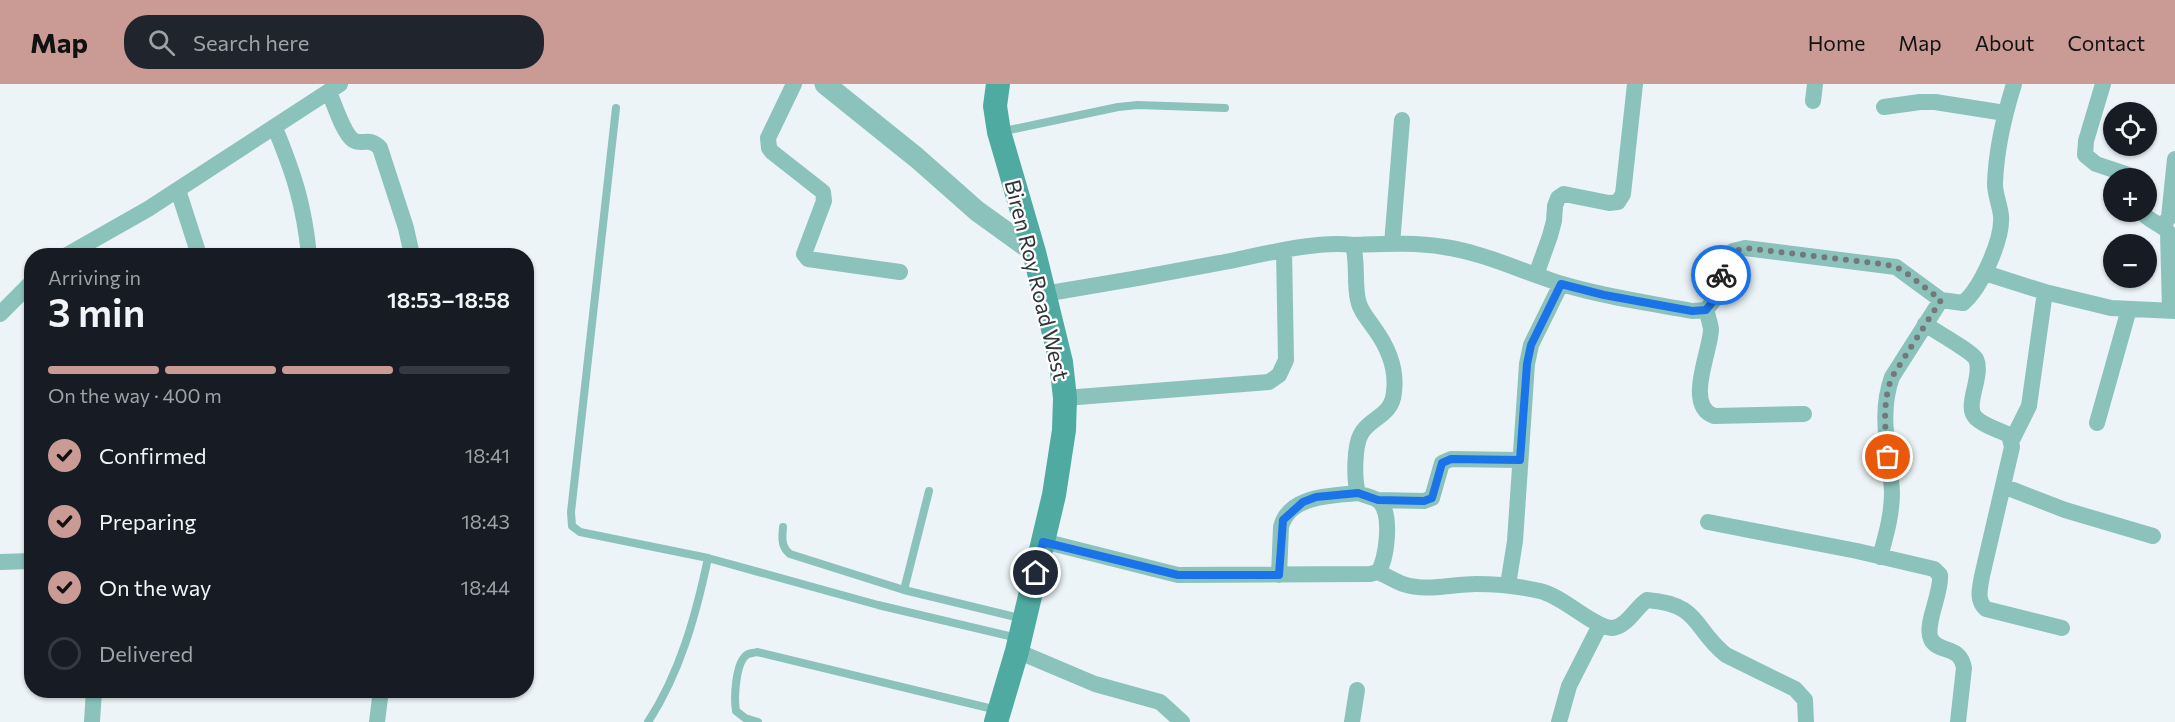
<!DOCTYPE html>
<meta charset="utf-8">
<style>
body{margin:0;font-family:Commissioner,sans-serif;background:#20242c;color:#f1f3f6;height:100vh;display:flex;flex-direction:column;font-size:22px;white-space:nowrap}
*{box-sizing:border-box;margin:0}
p{font-size:20px;color:#9ea1a6}
.icon{flex:none;width:33px;height:33px;fill:none;stroke:currentColor;stroke-width:2;stroke-linecap:round;stroke-linejoin:round}
.map{position:relative;flex:1;overflow:hidden}
.sheet{position:absolute;left:24px;top:164px;width:510px;height:450px;display:flex;flex-direction:column;background:#171b24;border-radius:24px;box-shadow:0 2px 4px #0004}
.sheet>*{flex:none}
.buttons{position:absolute;left:2103px;top:18px;display:grid;gap:12px}
.buttons a{display:grid;place-items:center;width:54px;height:54px;border-radius:50%;background:#171b24;box-shadow:0 2px 4px #0004;font-size:30px}
.pin{position:absolute;display:grid;place-items:center;width:51px;height:51px;color:#fff;margin:-26px;border:3px solid #fff;border-radius:50%;box-shadow:0 2px 6px #0007}
.courier{position:absolute;display:grid;place-items:center;width:60px;height:60px;margin:-30px;border:4px solid #1a73e8;border-radius:50%;background:#fff;color:#222;box-shadow:0 2px 8px #0007}
.summary em{font-style:normal;font-weight:600}
.summary div{display:flex;flex-direction:column-reverse}
.summary{display:flex;align-items:center;justify-content:space-between;height:102px;padding:0 24px}
h1{font-size:39px;font-weight:600;line-height:45px}
.bar{display:grid;grid-template-columns:repeat(4,1fr);gap:9px 6px;align-content:center;height:72px;padding:0 24px}
.bar i{height:8px;border-radius:4px;background:#363941}
.bar .current{background:#c99b94}
.bar p{grid-column:span 4}
ol{padding:0 24px;list-style:none}
li{display:flex;align-items:center;gap:18px;height:66px}
li p{margin-inline-start:auto}
li .icon{padding:6px;border-radius:50%;background:#c99b94;color:#111;stroke-width:4}
li:last-child{color:#9ea1a6}
li i{width:33px;height:33px;border:3px solid #363941;border-radius:50%}
header{display:flex;align-items:center;gap:36px;box-sizing:border-box;height:84px;padding:0 30px;background:#c99b94;color:#111}
header strong{font-size:28px}
nav{display:flex;gap:33px;margin-inline-start:auto;font-size:21px}
.search{width:420px;height:54px;background:#20242c;display:flex;align-items:center;gap:15px;box-sizing:border-box;padding:0 21px;border-radius:24px;color:#9ea1a6;font-size:22px}
.map>svg:first-child{display:block}
.lines{fill:none;stroke-linecap:round;stroke-linejoin:round}
.service{stroke:#8bc2bc;stroke-width:8}
.minor{stroke:#8bc2bc;stroke-width:16}
.tertiary{stroke:#8bc2bc;stroke-width:21}
.secondary{stroke:#4faaa1;stroke-width:24}
.done{stroke:#73787a;stroke-width:6;stroke-dasharray:0 10.8}
.route{stroke:#1a73e8;stroke-width:8}
.labels{text-anchor:middle;stroke-width:4.5;stroke-linejoin:round;paint-order:stroke}
.street-label{font-size:22px;fill:#323536;stroke:#fff}
</style>
<header>
<strong>Map</strong>
<div class="search"><svg class="icon" aria-label="search" viewBox="0 0 24 24"><circle cx="10" cy="10" r="6"/><path d="M15 15l6 6"/></svg>Search here</div>
<nav><a>Home</a><a>Map</a><a>About</a><a>Contact</a></nav>
</header>
<div class="map">
<svg width="2175" height="638" viewBox="0 0 2175 638">
<rect width="100%" height="100%" fill="#ecf4f7"/>
<g class="lines">
<path class="service" d="M616,24l-45,404 1,14 8,6 128,26 170,47 140,33
M1000,48l118,-25 20,-2 87,3
M783,443c-1,11 -2,20 7,27l114,36 120,29
M904,506l25,-99
M648,638c32,-49 48,-107 60,-164
M758,638l-13,-4 -9,-7c-2,-12 -1,-50 12,-57 2,-1 6,-1 9,-2l240,58"/>
<path class="minor" d="M794,0l-26,54 1,10 3,4 51,40 1,9 -20,53 4,5 92,13
M2103,0l-17,57 -1,14 11,9 33,11 4,3
M329,8c5,11 14,41 24,48 10,6 16,-4 27,8l26,80 6,27
M1813,17l2,-17
M1884,23l36,-5h15l70,11
M275,44c19,46 29,77 34,127
M178,106l21,65
M2142,128c7,10 19,11 26,20l2,78
M2163,142l6,-9 6,-58
M1392,160l10,-124
M1353,161c30,-1 61,-3 91,2 41,6 79,25 118,37 43,13 87,19 130,27l14,-1 8,-10 11,-41 8,-8 12,-3 151,19 45,33 22,3c18,-15 40,-64 38,-87 -1,-11 -6,-21 -6,-32 1,-34 9,-68 19,-100
M67,171l81,-46 192,-125
M1985,189l60,19 66,16 64,3
M1536,191l14,-39 4,-15 1,-15 3,-8 6,-4 45,9 9,-1 5,-8 12,-110
M1706,226c2,6 4,13 5,19 0,22 -27,76 3,87l90,-2
M0,230l32,-32
M1925,240c10,7 46,27 51,35 8,17 -13,47 0,59 8,8 23,12 33,17l3,12 -30,129c-2,12 -6,24 4,33l76,19
M1065,314l204,-16 10,-7 7,-15 -2,-110
M2097,339l32,-114
M2012,356l17,-34 16,-114
M2003,402l62,24 88,26
M1378,416l46,1 8,-3 10,-35 9,-4 69,1
M1708,438l149,29 77,18 6,6c2,18 -16,50 -9,64 7,15 29,5 33,29l-6,54
M1043,457l135,34 192,-1 8,-2c9,-13 14,-57 2,-70 -5,-5 -15,-6 -22,-9 -4,-13 -4,-47 3,-59 9,-17 31,-17 33,-42 3,-24 -6,-45 -20,-64 -6,-9 -14,-17 -16,-28 -4,-18 0,-37 -5,-55 -33,-5 -89,9 -123,16 -62,12 -124,23 -186,33
M1880,473c6,-22 12,-42 12,-65 -2,-39 -14,-77 0,-115l49,-77
M0,478l32,-1
M1378,488c9,4 17,9 25,12 24,8 49,0 73,0 21,0 43,2 64,7 23,5 54,37 72,37 15,-1 24,-21 35,-28 54,4 46,29 79,55l69,34 10,11 1,22
M1279,491l2,-48c8,-32 50,-31 77,-34
M1508,501l7,-44 12,-177 4,-19 30,-61
M1017,567l78,33 65,18 22,20
M92,638l2,-32
M377,638l4,-32
M1352,638l5,-32
M1559,638l10,-36 31,-61"/>
<path class="tertiary" d="M825,0l92,74 60,53 57,41"/>
<path class="secondary" d="M996,638l21,-71 37,-156 10,-65 1,-32 -4,-36 -27,-110 -35,-120 -4,-26 3,-22"/>
</g>
<g class="lines">
<path class="done" d="M1721,191c5,-17 6,-22 24,-27l138,16 13,3 9,5 36,28 -49,77c-10,25 -7,53 -4,80"/>
<path class="route" d="M1036,489l7,-31 135,33h101l4,-55 20,-18 13,-5 42,-4 20,7 46,1 8,-3 10,-35 9,-4 69,1 7,-96 4,-19 30,-61 43,11 88,16 14,-1 8,-10 7,-25"/>
</g>
<g class="labels">
<g class="street-label">
<text transform="translate(1037 196) rotate(76)" y="8">Biren Roy Road West</text>
</g>
</g>
</svg>
<div class="buttons">
<a><svg class="icon" aria-label="locate" viewBox="0 0 24 24"><circle cx="12" cy="12" r="6"/><path d="M12 2v4M12 18v4M2 12h4M18 12h4"/></svg></a>
<a>+</a>
<a>−</a>
</div>
<div class="pin" style="left:1888px;top:373px;background:#ea580c"><svg class="icon" aria-label="bag" viewBox="0 0 24 24"><path d="M5 8h14l-1 12H6zM9 8a3 3 0 0 1 6 0"/></svg></div>
<div class="pin" style="left:1036px;top:489px;background:#1f2937"><svg class="icon" aria-label="home" viewBox="0 0 24 24"><path d="M3 11l9-7 9 7M6 9v11h12V9"/></svg></div>
<div class="courier" style="left:1721px;top:191px"><svg class="icon" aria-label="bike" viewBox="0 0 24 24"><circle cx="6" cy="16" r="4"/><circle cx="18" cy="16" r="4"/><path d="M6 16l4-8h5l3 8M10 8l3 8H6M13 5h3"/></svg></div>
<section class="sheet">
<div class="summary"><div><h1>3 min</h1><p>Arriving in</p></div><em>18:53–18:58</em></div>
<div class="bar"><i class="current"></i><i class="current"></i><i class="current"></i><i></i><p>On the way · 400 m</p></div>
<ol>
<li><svg class="icon" aria-label="check" viewBox="0 0 24 24"><path d="M5 12l5 5 9-10"/></svg>Confirmed<p>18:41</p></li>
<li><svg class="icon" aria-label="check" viewBox="0 0 24 24"><path d="M5 12l5 5 9-10"/></svg>Preparing<p>18:43</p></li>
<li><svg class="icon" aria-label="check" viewBox="0 0 24 24"><path d="M5 12l5 5 9-10"/></svg>On the way<p>18:44</p></li>
<li><i></i>Delivered</li>
</ol>
</section>
</div>
